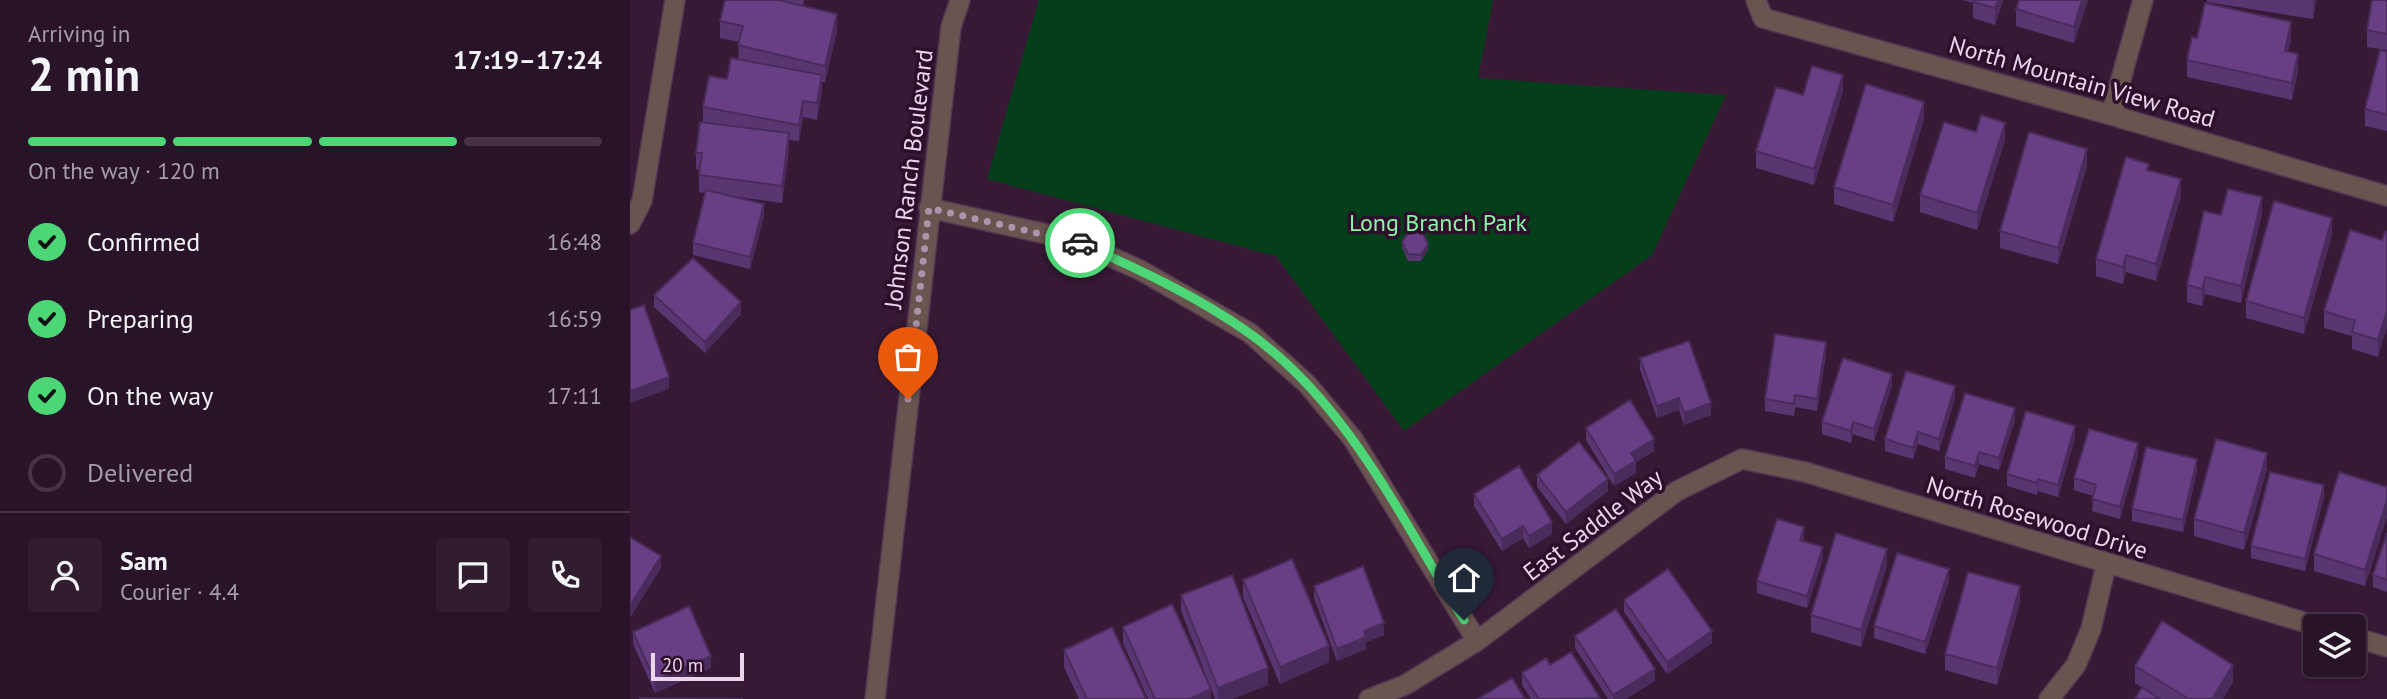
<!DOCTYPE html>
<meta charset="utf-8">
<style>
body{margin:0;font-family:"PT Sans",sans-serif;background:#311c30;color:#f1f3f6;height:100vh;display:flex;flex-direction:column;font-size:26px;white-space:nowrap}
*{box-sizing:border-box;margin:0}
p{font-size:23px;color:#a59ea8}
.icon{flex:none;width:38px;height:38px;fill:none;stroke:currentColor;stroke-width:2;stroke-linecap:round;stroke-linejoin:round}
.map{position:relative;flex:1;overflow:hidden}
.side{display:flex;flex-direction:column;background:#291328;width:630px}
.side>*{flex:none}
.fabs{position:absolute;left:1673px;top:614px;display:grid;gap:14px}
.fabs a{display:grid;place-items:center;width:63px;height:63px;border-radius:7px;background:#291328;box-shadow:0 4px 10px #0003,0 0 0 2px #453245;font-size:35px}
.scale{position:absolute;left:21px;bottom:18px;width:93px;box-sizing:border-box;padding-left:7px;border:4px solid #ebd7e9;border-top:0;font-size:19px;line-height:24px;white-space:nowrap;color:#ebd7e9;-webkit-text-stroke:5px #2d0f2b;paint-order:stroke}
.pin{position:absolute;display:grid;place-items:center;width:60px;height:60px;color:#fff;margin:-72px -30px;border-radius:50% 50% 50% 0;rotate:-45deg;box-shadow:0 0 7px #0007}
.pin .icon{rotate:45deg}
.courier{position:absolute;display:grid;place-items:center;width:70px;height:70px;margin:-35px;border:5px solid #4dd676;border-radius:50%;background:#fff;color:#222;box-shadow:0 2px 9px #0007}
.summary em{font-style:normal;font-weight:600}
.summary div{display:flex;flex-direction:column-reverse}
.summary{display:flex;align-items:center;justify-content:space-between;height:119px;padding:0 28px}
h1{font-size:46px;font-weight:600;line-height:52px}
.bar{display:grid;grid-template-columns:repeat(4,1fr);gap:10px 7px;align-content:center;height:84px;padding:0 28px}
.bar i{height:9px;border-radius:5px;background:#453245}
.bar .on{background:#4dd676}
.bar p{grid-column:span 4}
.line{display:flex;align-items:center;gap:18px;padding:0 28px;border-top:2px solid #453245}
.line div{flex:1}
.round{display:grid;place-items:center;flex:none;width:74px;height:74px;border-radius:7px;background:#311c30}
ol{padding:0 28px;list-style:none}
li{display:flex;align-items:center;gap:21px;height:77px}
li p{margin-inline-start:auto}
li .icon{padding:7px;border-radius:50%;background:#4dd676;color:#111;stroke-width:4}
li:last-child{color:#a59ea8}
li i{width:38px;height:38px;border:4px solid #453245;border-radius:50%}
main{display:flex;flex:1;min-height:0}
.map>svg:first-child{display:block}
.green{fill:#053f1a}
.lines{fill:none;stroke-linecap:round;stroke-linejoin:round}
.minor-casing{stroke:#543752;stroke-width:22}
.tertiary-casing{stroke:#543752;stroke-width:22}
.minor{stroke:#695450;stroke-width:19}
.tertiary{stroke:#695450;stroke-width:19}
.wall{fill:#593672}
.shaded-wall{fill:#492c5c}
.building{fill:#683f84;stroke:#492c5c;stroke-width:2}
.done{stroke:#ac94aa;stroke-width:7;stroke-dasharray:0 12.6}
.route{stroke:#4dd676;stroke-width:9}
.labels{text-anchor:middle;stroke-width:7;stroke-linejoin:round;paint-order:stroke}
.street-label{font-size:24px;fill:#ebd7e9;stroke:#2d0f2b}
.park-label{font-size:24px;fill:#8df4a5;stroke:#2d0f2b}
</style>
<main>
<section class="side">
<div class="summary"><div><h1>2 min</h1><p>Arriving in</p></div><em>17:19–17:24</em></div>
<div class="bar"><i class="on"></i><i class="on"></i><i class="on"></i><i></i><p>On the way · 120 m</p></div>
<ol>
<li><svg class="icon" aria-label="check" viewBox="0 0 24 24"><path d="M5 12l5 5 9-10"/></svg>Confirmed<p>16:48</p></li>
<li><svg class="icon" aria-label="check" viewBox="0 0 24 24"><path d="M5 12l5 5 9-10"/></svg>Preparing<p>16:59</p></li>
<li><svg class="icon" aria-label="check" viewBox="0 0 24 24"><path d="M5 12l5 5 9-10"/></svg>On the way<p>17:11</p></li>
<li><i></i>Delivered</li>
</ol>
<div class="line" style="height:126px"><a class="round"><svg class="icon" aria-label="person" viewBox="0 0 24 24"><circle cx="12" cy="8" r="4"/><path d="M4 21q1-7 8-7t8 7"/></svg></a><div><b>Sam</b><p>Courier · 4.4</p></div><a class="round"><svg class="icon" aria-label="chat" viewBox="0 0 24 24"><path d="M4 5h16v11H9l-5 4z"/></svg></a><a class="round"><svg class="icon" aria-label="phone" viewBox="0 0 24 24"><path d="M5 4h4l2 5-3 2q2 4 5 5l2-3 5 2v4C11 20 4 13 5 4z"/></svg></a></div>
</section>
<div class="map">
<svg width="1757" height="699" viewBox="0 0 1757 699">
<rect width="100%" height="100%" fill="#371935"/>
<path class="green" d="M409,0h454l-15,78 248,17 -74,160 -248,176 -128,-175 -289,-77z"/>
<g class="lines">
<defs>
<path id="minor" d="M1126,0l7,18 348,97 276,81
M1481,115l32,-115
M299,208l144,32 67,30 110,63 57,51 46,55 124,202
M0,224l12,-23 33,-201
M1724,637l33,10
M739,699l36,-14 72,-44 200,-150 65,-32 63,13 512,154
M1419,699l27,-34 15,-36 15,-64"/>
<path id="tertiary" d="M245,699l76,-672 9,-27"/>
</defs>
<use href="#minor" class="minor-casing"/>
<use href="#tertiary" class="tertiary-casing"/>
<use href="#minor" class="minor"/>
<use href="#tertiary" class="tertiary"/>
</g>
<path class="wall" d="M95,0h79l-1,6 34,25 -12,51h-3v9l-5,29 -14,-3 -4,24 -10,-1v10l-7,53 -51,-7 33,20 -14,53 -57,-14v-12l12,-50 -6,-1v-22l-3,-1v-16l7,-31v-15l24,-28 11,-19 1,-18 -19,-4v-17z
M1333,0h40l-8,25 -22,-7v-15z
M1389,0h69l-14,43 -58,-17v-17z
M1577,0h109l-3,19 -106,-17z
M1757,0v50l-20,-3v-17z
M1567,38l94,1 -3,13 10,19 -6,29 -105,-23v-17z
M1757,52v79l-22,-5v-17z
M1213,91l-29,94 -58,-17v-17l47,-56z
M1294,119l-31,103 -59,-18v-17z
M1346,132l29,8 -28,90 -57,-18v-17z
M1457,166l-29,98 -58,-16v-17z
M1519,170l32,26 -25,85 -30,-9 -3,12 -27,-8v-17z
M1632,213l-21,90 -36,-9 -3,12 -15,-4v-17l34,-70z
M1702,235l-28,99 -58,-16v-17z
M1752,240l-4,117 -26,-8v-13l-28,-8v-17z
M772,242l26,8 -7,11h-13l-6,-13z
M24,295l87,19 -36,39 -51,-46z
M1196,354l-9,57 -22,-4 -1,9 -29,-5v-12z
M1010,358l71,57 -27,10 -5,-15 -22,8 -17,-48z
M1262,386l-18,55 -21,-7 -2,9 -29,-9v-12z
M1325,398l-16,53 -21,-7 -5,15 -28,-8v-12z
M1385,420l-16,50 -20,-6 -4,14 -30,-9v-12z
M956,428l68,23 -18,11v11l-22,13 -28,-46z
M1445,438l-17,59 -20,-6 -1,4 -30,-9v-12z
M1508,455l-18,64 -28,-8 1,-15 -19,-6v-12z
M1637,469l-23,81 -50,-14v-17z
M1567,471l-14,61 -51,-11v-12z
M907,475l71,16 -42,33 -29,-37z
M1757,487v30l-22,69 -51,-15v-17z
M844,494l78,40 -23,14 -6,-10 -21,13 -28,-45z
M1694,497l-19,74 -54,-13v-12z
M1757,533v59l-14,-5v-12z
M1174,539v2l19,18 -16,49 -50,-15v-12z
M1257,566l-26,81 -50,-15v-17z
M613,580l86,82 -49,22 -37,-87z
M1319,581l-24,73 -51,-16v-12z
M684,586l70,49 -18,7v7l-29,12 -23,-63z
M551,595l87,90 -36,14h-17l-34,-88z
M994,600l88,43 -45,31 -43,-62z
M1390,602l-23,83 -52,-15v-16z
M493,627l88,72h-63l-25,-56z
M3,632l78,36 -56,25 -22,-49z
M945,636l80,45 -29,18h-18l-33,-51z
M434,650l82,49h-67l-15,-32z
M920,665l50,34h-69l-9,-14v-12z
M1505,666l98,16 -10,17h-62l-26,-16z"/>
<path class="shaded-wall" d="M1368,0h5l-8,25v-17z
M1452,0h6l-14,43v-16z
M1683,0h3l-3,19z
M207,14v17l-12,51v-16z
M1661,22v17l-6,29v-17z
M1668,54v17l-6,29v-17z
M192,75v16l-5,29v-17z
M1213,75v16l-29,94v-16z
M173,101v16l-4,24v-16z
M1294,102v17l-31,103v-17z
M1375,123v17l-28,90v-17z
M159,133v17l-7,53v-17z
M1457,149v17l-29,98v-16z
M1551,179v17l-25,85v-17z
M1632,197v16l-21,90v-17z
M134,204v12l-14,53v-12z
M1702,218v17l-28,99v-16z
M798,244v6l-7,11v-6z
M1496,255v17l-3,12v-17z
M1575,277v17l-3,12v-17z
M111,302v12l-36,39v-11z
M1757,311v17l-9,29v-17z
M1196,342v12l-9,57v-12z
M1262,374v12l-18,55v-12z
M39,377v12l-39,14v-12z
M1325,386v12l-16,53v-12z
M1049,398v12l-22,8v-12z
M1081,403v12l-27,10v-12z
M1385,408v12l-16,50v-12z
M1223,422v12l-2,9v-12z
M1445,426v12l-17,59v-12z
M1288,432v12l-5,15v-11z
M1024,439v12l-18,11v11l-22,13v-12l17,-21z
M1508,443v12l-18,64v-12z
M1349,452v12l-4,14v-12z
M1637,453v16l-23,81v-17z
M1567,459v12l-14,61v-12z
M978,479v12l-42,33v-12z
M1408,479v12l-1,4v-12z
M1694,485v12l-19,74v-12z
M1757,500v17l-22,69v-16z
M922,522v12l-23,14v-12z
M893,526v12l-21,13v-12z
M1174,527v12l-4,13v-12z
M1193,547v12l-16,49v-12z
M1257,549v17l-26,81v-17z
M31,556v12l-31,50v-12z
M1319,569v12l-24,73v-12z
M1390,586v16l-23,83v-17z
M754,623v12l-18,7v7l-29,12v-12l27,-18z
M1082,631v12l-45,31v-12z
M699,646v16l-49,22v-17z
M81,656v12l-56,25v-12z
M1603,665v17l-10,17h-11z
M638,668v17l-36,14h-14v-11z
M1025,669v12l-29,18h-13v-4z
M581,689v10h-21z"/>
<path class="building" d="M95,0h53l59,14 -12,52 -87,-21 5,-19 -23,-5z
M1344,0h24l-3,8 -22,-6z
M1389,0h63l-8,27 -58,-18z
M1742,0h15v34l-20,-4z
M1575,3l86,19 -6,29 13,3 -6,29 -105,-23 5,-23 5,1z
M1750,50l7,2v63l-22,-6z
M101,58l91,17 -5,28 -14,-2 -4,24 -96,-18 6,-31 18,3z
M1182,66l31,9 -29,94 -58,-18 20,-64 27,8z
M1236,84l58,18 -31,103 -59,-18z
M1351,115l24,8 -28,90 -57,-18 24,-73 32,10z
M70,122l89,11 -7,53 -83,-11 3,-22h-6z
M1399,132l58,17 -29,99 -58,-17z
M1496,157l23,7 -2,6 34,9 -25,85 -30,-9 -3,12 -27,-8z
M1598,189l34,8 -21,89 -36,-9 -3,12 -15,-4 17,-74 17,4z
M76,190l58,14 -14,53 -57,-14z
M1644,201l58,17 -28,100 -58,-17z
M1720,230l32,10 3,-9 2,1v79l-9,29 -26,-8 3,-11 -31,-10z
M779,231h13l6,13 -7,11 -13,-1 -6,-12z
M63,258l48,44 -36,40 -51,-47z
M14,305l25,72 -39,14v-81z
M1145,334l51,8 -9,57 -22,-4 -1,9 -29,-5z
M1059,341l22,62 -27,10 -5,-15 -22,8 -17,-48z
M1213,358l49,16 -18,55 -21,-7 -2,9 -29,-9z
M1276,371l49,15 -16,53 -21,-7 -5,16 -28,-9z
M1335,393l50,15 -16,50 -20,-6 -4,14 -30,-9z
M1000,400l24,39 -23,14 5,8 -22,13 -28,-46z
M1396,411l49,15 -17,59 -20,-6 -1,4 -30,-9z
M1459,429l49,14 -18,64 -28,-8 4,-14 -22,-7z
M1586,439l51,14 -23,80 -50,-14z
M949,442l29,37 -42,33 -29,-37z
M1516,447l51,12 -14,61 -51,-11z
M889,466l33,56 -23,14 -6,-10 -21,13 -28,-45z
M1640,472l54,13 -19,74 -54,-13z
M1709,472l48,15v13l-22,70 -51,-16z
M1147,519l27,8 -4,13 23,7 -16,49 -50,-15z
M1206,533l51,16 -26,81 -50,-15z
M1757,533v47l-14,-5z
M0,537l31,19 -31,50z
M1267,553l52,16 -24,73 -51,-16z
M662,559l37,87 -49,21 -37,-87z
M733,566l21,57 -20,8 2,6 -29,12 -23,-63z
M1038,569l44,62 -45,31 -43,-62z
M1338,572l52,14 -23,82 -52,-14z
M602,575l36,93 -50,20 -37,-93z
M542,604l39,85 -21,10h-35l-32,-72z
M59,606l22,50 -56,25 -22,-49z
M986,609l39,60 -42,26 -38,-59z
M1532,621l71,44 -21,34h-23l-54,-33z
M482,627l34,72h-59l-23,-49z
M941,652l29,46 -61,1 -17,-26 24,-15 4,7z
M882,678l13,21h-47z
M1512,687l18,12h-25z
M10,698l103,1h-103z"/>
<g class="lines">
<path class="done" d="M278,399l21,-191 151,35"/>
<path class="route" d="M450,243c58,26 117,53 169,90 98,69 153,187 215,287"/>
</g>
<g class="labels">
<g class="street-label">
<text transform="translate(1452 82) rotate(16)" y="8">North Mountain View Road</text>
<text transform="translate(279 179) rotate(-83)" y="8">Johnson Ranch Boulevard</text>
<text transform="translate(1407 518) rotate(17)" y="8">North Rosewood Drive</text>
<text transform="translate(963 525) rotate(-37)" y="8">East Saddle Way</text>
</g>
<g class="park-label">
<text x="808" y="231">Long Branch Park</text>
</g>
</g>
</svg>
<div class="fabs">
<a><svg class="icon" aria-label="layers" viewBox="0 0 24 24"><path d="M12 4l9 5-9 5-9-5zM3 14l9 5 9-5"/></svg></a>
</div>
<div class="scale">20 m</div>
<div class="pin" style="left:278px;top:399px;background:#ea580c"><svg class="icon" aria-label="bag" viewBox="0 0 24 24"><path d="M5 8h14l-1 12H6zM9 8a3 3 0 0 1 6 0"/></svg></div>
<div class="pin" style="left:834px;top:620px;background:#1f2937"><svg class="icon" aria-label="home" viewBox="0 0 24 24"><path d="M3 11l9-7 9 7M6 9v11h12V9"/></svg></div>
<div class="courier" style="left:450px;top:243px"><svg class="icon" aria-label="car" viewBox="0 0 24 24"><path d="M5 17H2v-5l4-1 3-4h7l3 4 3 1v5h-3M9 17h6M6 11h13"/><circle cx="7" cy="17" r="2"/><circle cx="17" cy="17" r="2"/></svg></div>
</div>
</main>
